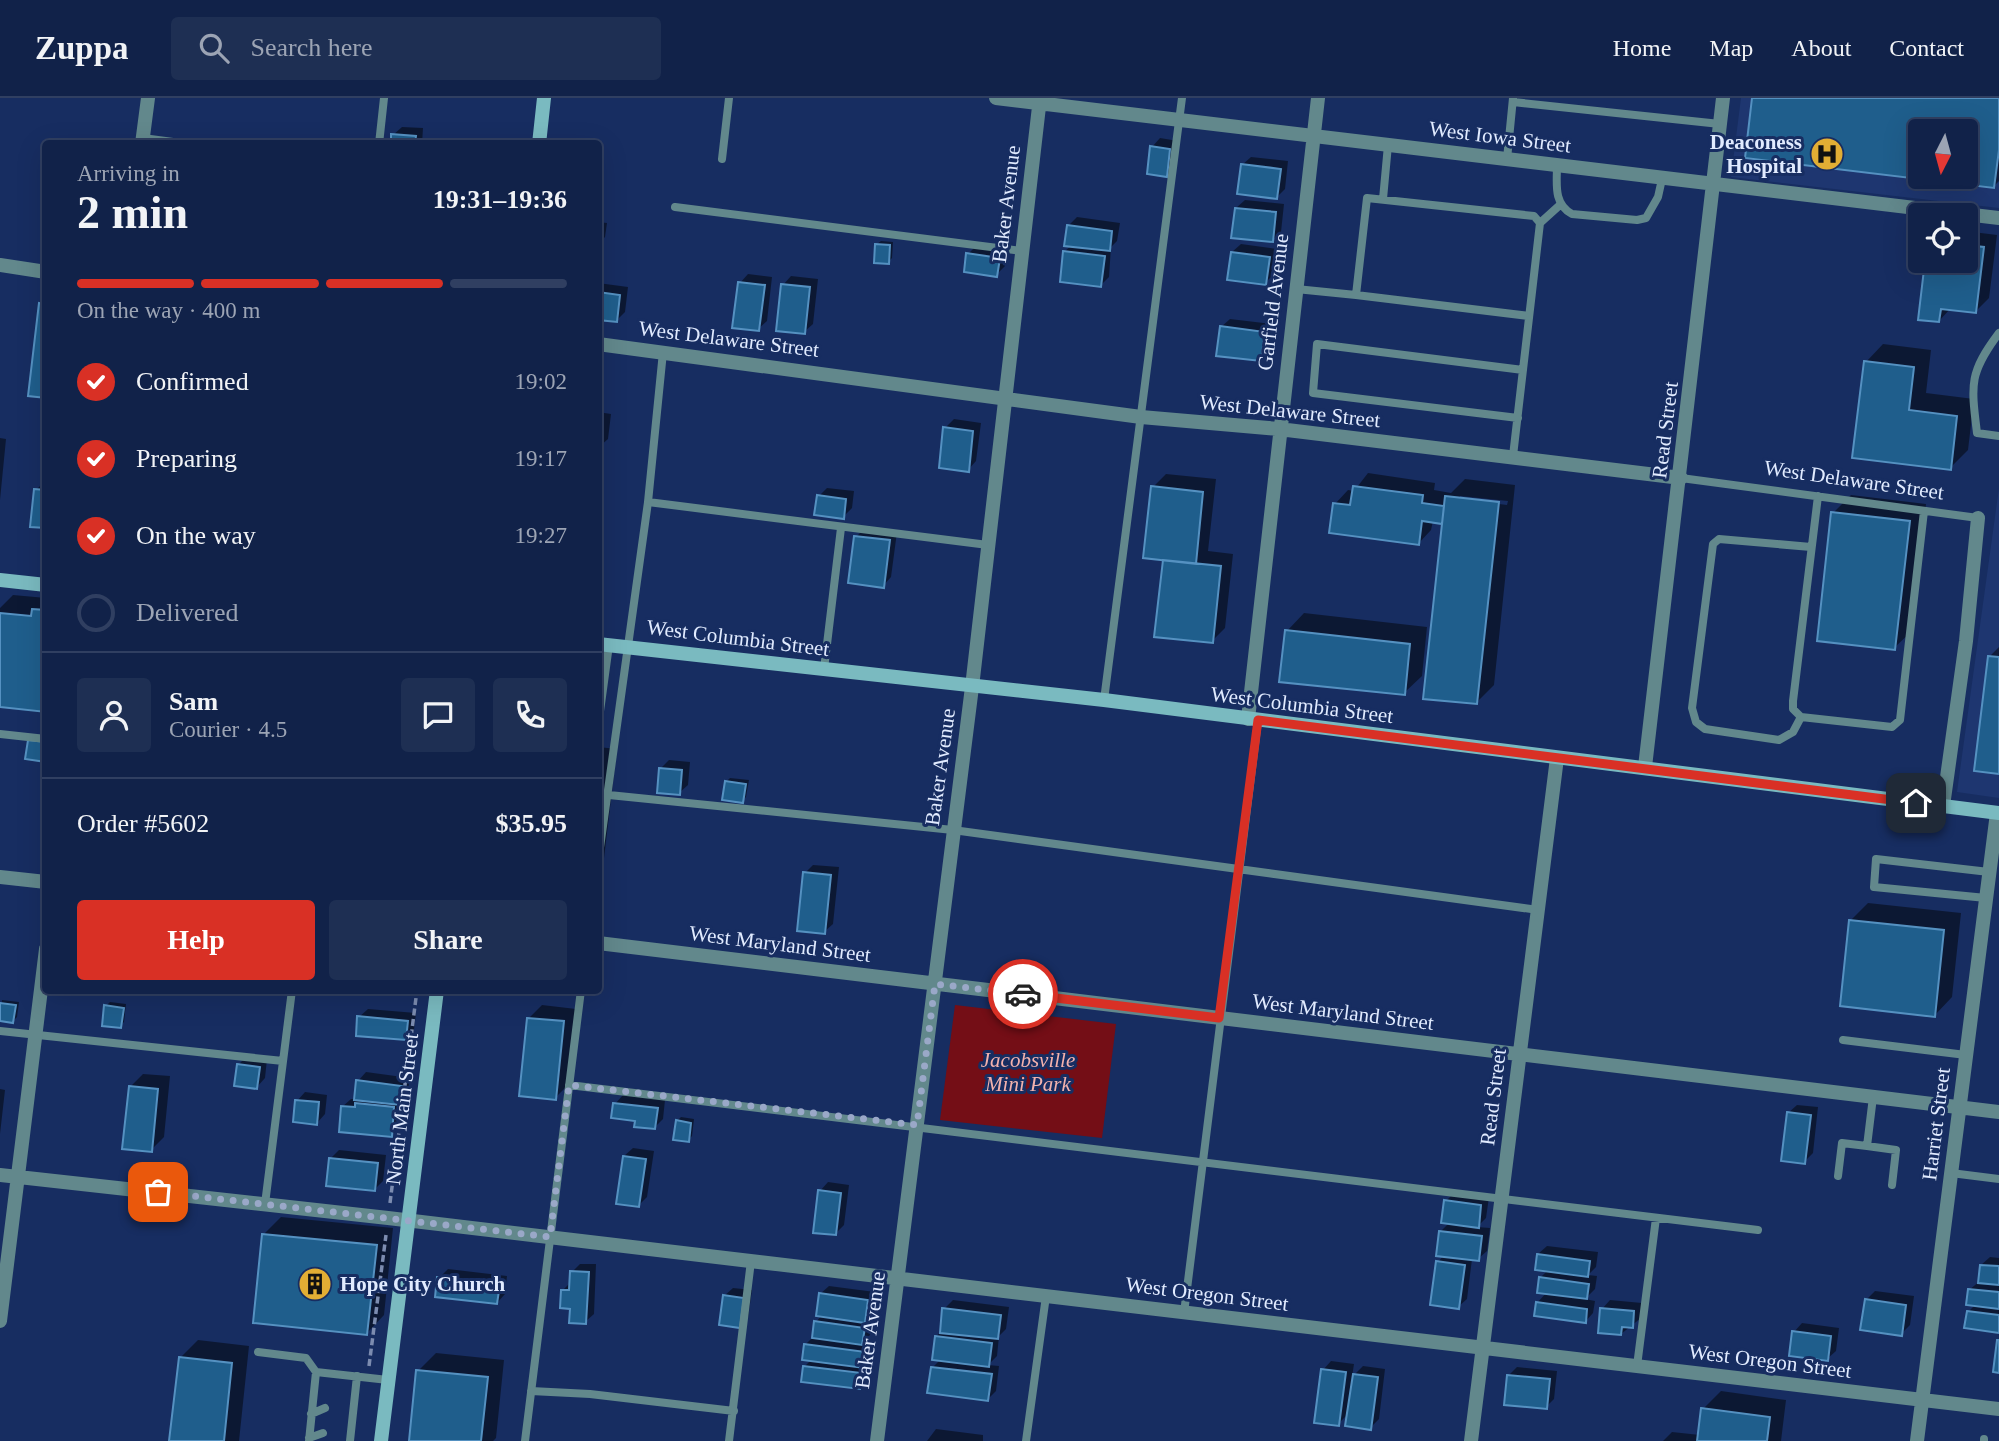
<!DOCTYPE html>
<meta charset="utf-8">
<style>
body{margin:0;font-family:Georgia,serif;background:#1e2f53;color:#f1f3f6;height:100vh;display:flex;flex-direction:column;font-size:26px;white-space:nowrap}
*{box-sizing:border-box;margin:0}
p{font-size:23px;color:#9ca4b4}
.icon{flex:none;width:38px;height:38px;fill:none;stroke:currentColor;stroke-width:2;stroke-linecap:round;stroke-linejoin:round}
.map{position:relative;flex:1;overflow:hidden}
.sheet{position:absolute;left:42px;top:42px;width:560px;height:854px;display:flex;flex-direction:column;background:#112249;border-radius:7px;box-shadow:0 7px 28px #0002,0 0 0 2px #303f61}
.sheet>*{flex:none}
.needle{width:46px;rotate:186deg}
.tools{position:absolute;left:1908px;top:21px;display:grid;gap:14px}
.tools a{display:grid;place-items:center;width:70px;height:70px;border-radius:7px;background:#112249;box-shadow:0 7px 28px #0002,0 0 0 2px #303f61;font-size:35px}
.pin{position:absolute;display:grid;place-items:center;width:60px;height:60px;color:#fff;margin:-30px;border-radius:14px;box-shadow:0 4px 10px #0006}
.courier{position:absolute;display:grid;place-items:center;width:70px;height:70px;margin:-35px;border:5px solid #d93025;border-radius:50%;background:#fff;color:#222;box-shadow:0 2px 9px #0007}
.head em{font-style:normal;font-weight:800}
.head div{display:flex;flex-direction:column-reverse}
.head{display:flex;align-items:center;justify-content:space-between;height:119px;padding:0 35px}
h1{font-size:46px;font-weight:800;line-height:52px}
.bar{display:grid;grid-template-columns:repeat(4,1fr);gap:10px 7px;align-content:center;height:84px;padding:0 35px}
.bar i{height:9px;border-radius:5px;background:#303f61}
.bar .active{background:#d93025}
.bar p{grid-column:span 4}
.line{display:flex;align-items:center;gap:18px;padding:0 35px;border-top:2px solid #303f61}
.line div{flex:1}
.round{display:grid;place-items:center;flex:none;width:74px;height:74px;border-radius:7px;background:#1e2f53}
ol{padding:0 35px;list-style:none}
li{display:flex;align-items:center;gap:21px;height:77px}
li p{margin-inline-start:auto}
li .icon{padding:7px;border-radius:50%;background:#d93025;color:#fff;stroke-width:4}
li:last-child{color:#9ca4b4}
li i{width:38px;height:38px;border:4px solid #303f61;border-radius:50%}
.action{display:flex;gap:14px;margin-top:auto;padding:14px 35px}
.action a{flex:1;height:80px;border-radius:7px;background:#d93025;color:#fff;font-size:28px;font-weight:800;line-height:80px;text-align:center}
.action a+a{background:#1e2f53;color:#f1f3f6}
header{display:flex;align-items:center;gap:42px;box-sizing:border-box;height:98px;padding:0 35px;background:#112249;border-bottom:2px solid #303f61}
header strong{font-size:33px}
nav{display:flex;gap:38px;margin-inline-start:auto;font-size:24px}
.search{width:490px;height:63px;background:#1e2f53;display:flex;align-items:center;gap:18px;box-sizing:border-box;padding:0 24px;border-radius:7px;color:#9ca4b4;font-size:26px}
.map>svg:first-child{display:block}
.built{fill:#1e3670;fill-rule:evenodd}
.green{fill:#740e16}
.shadow{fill:#0007;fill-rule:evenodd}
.building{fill:#1f5e8c;stroke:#5591c1;stroke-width:2;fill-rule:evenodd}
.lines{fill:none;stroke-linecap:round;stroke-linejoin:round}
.path{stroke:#7c8cb0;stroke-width:3.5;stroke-dasharray:7 3.5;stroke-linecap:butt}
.lane{stroke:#62888c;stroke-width:8}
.street{stroke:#62888c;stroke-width:14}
.secondary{stroke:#7abac0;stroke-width:14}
.done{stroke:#9aa8c8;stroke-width:7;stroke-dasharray:0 12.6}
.route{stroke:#d93025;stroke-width:9}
.labels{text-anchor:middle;stroke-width:6;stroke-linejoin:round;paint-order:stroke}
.street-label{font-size:21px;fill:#e1ebff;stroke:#172d61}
.poi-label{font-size:21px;font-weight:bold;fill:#e1ebff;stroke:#172d61;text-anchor:end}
.park-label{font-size:21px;font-style:italic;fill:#f3b2ad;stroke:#172d61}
</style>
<header>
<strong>Zuppa</strong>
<div class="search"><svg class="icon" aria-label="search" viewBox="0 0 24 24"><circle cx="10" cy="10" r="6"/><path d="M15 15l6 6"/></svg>Search here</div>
<nav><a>Home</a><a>Map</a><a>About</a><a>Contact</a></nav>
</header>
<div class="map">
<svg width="1999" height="1343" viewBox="0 0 1999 1343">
<rect width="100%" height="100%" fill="#172d61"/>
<path class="built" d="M1741,0h258v110l-268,-31zM1920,33h45v46h-45z
M1999,390v310l-42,-6z"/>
<path class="green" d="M955,907l161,19 -14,114 -162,-18z"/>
<path class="shadow" d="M1754,0h245v83l-5,5 -247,-29zM1920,33h45v46h-45z
M402,29l21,1 -1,16h-30l1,-9z
M1160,40l18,3 -3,25 -9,9 -14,-28z
M1251,59l37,4 -3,28 -8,8 -35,-32z
M1245,102l39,4 -3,28 -9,8 -36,-32z
M1077,119l43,6 -3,18 -6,6 -2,30 -8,8 -36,-34 7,-6 -4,-19z
M598,124l9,1 -2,14 -7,7z
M1965,133l32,4 -8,63 -13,13 -25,-3 -12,13 -19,-3 7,-57h38z
M881,143l12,1 -1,16 -4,4 -11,-18z
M1241,146l36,5 -4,26 -8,8 -33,-31z
M977,147l30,5 -2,16 -9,9 -28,-21z
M598,166l5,1 -5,16z
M748,176l24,3 -5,44 -9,8 -18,-46z
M791,178l27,3 -5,45 -9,8 -21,-47z
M598,185l30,4 -3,25 -8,8 -19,-2z
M1230,221l42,5 -3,27 -8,8 -40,-32z
M1883,246l48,6 -5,43 48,6 -6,51 -18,18 -84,-106z
M598,314l13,2 -3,25 -9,8z
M954,321l27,4 -5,38 -8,9 -23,-42z
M46,332v26h-4z
M0,340l6,1 -6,61z
M1368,375l67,10 -1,7 17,3 14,-14 50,6 -21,200 -18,18 -31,-184 -12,2 -2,9 -13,14 -83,-40 13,-14 6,1zM1460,398l48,5 -1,4 -47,-6z
M1166,376l50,5 -8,72 25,3 -8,74 -13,13 -47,-82 -12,-72z
M45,383h1v46l-10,-37z
M827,390l27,3 -2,17 -9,9 -24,-21z
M1851,397l75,9 -14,127 -18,17 -61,-135z
M865,430l32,4 -6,45 -8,9 -27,-49z
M13,497l33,3v112l-46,-5v-97z
M1304,515l123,14 -5,49 -18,17 -117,-62z
M1999,549v125l-10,-115z
M598,649l19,2 -15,126 -4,3z
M669,662l21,2 -2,23 -9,8 -18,-25z
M730,680l19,2 -3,17 -4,4 -16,-19z
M813,767l26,2 -6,57 -9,8 -19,-59z
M1868,805l93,10 -9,84 -17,18 -84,-95z
M2,902l17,2 -2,15 -4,4 -13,-2z
M110,904l16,2 -2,18 -4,4 -14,-20z
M542,907l34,4 -8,76 -13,13 -26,-80z
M368,911l48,4 -2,17 -8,9 -47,-22z
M247,958l20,3 -2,19 -8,9 -19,-22z
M366,974l44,6 -3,17 -5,5 -2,27 -9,8 -49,-28 9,-8h4l3,-18z
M143,976l27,2 -6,61 -13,13 -21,-63z
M0,991l5,1 -5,44z
M305,994l22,3 -2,19 -8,9 -20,-22z
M623,997l42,5 -2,19 -8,8 -18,-8 -22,-15z
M1797,1007l21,2 -5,46 -9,9 -16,-49z
M681,1019l13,2 -2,17 -4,4 -11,-19z
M633,1050l21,3 -7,46 -8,8 -15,-49z
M339,1052l47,5 -3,26 -8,8 -44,-31z
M828,1084l21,3 -5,40 -9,9 -15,-43z
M1454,1095l35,4 -3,21 -9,9 13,1 -3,23 -9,8h-6l-5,40 -9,8 -20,-45 6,-7 -4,-23 10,-10 -4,-21z
M281,1119l112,11 -9,87 -17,18 -103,-99z
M1547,1148l51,6 -2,15 -8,8 9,1 -2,13 -10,10 10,2 -2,12 -8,9 -48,-19 10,-11 -7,-14 8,-8 -10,-16z
M1990,1159l9,1v73l-31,-19 7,-7 -6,-15 11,-9 1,-16z
M580,1166h16l-2,50 -9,8 -13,-15 -9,-17 8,-8 1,-10z
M448,1171l59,7 -2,18 -8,9 -58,-25z
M829,1188l46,6 -2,20 -7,7 6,1 -2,15 -7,7 11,2 -2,13 -7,7 5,1 -2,14 -8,8 -55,-21 7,-7 -6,-15 8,-8 2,-14 6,-7 -2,-21z
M733,1190l19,2 -4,28 -8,8 -16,-30z
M1875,1193l39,5 -4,29 -9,9 -35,-34z
M953,1202l56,7 -3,22 -7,7 -2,20 -9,9 11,1 -3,25 -8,8 -56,-31 9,-9 -5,-22 5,-6 3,-22z
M1610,1202l32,3 -1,15 -20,16 -19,-25z
M1802,1225l37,5 -3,23 -9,8 -33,-27z
M198,1242l51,6 -10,95h-68l9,-83z
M436,1255l68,7 -8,78 -3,3h-83l8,-70z
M1331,1263l23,3 -2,13 11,-11 22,3 -6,50 -9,9 -21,-15 -11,11 -15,-54z
M1517,1269l40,4 -3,28 -8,8 -37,-32z
M1721,1293l65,9 -5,41h-118l9,-9 28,3 3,-26z
M936,1331l47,6v6h-56z"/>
<path class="building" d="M1752,0h247v52l-5,38 -249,-30zM1920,33h45v46h-45z
M391,36l25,2 -1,8h-24z
M1150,48l20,3 -3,28 -20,-3z
M1241,66l40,5 -4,30 -40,-5z
M1235,110l41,4 -3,30 -42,-4z
M1067,127l45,6 -2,20 -46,-5z
M875,146l15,1 -1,19 -15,-1z
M1965,147l19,2 -8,66 -35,-4 -2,13 -21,-2 7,-59h40z
M1063,153l42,5 -4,31 -41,-5z
M1231,154l39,5 -4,28 -39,-5z
M966,155l34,5 -3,19 -33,-5z
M738,184l27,3 -6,46 -27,-3z
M781,186l29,3 -5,47 -29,-3z
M598,194l22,3 -3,27 -19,-2z
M39,205l7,1v94l-18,-2z
M1220,228l45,6 -4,29 -45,-5z
M1864,263l50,6 -5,43 48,6 -6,54 -99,-12z
M943,329l30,4 -4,41 -30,-4z
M1151,388l52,6 -7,72 -53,-6z
M1353,388l70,9 -1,8 22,3 -2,18 -20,-3 -3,24 -90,-12 4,-30 17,2z
M34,391l12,1v38l-16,-1z
M817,397l29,4 -2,20 -30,-4z
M1445,398l54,6 -22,202 -54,-5z
M1831,414l79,9 -15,129 -78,-9z
M854,438l36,4 -6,48 -36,-5z
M1163,462l58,6 -8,77 -59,-6z
M32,511l14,1v102l-46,-5v-94l31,3z
M1285,532l125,14 -5,51 -126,-13z
M1988,558l11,1v117l-25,-3z
M28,642l18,2v20l-21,-3z
M659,670l23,2 -2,25 -23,-2z
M725,683l21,3 -3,19 -21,-3z
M803,774l28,3 -6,59 -28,-3z
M1849,822l95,10 -9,87 -95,-11z
M0,905l16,2 -3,18 -13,-2z
M104,907l20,3 -3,20 -19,-2z
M357,918l51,5 -2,19 -50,-4z
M527,920l37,3 -8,79 -37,-4z
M237,966l23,3 -3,22 -23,-3z
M356,982l46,6 -2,19 -46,-5z
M129,988l29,3 -6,63 -30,-3z
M295,1002l24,2 -2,23 -24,-3z
M355,1005l39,4 -2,30 -53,-5 2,-26 14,1z
M613,1005l45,5 -3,21 -21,-2 1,-6 -24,-3z
M1787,1014l24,3 -6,49 -24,-3z
M676,1022l15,3 -2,19 -16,-2z
M623,1058l23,3 -7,48 -23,-3z
M329,1060l49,5 -3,28 -49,-5z
M818,1092l23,3 -5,42 -23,-2z
M1444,1102l37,5 -2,23 -38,-5z
M1439,1133l43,5 -3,25 -43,-5z
M262,1136l115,11 -10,90 -114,-12z
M1537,1156l53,7 -2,16 -53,-7z
M1436,1163l29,4 -6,44 -29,-4z
M1980,1167l19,1v19l-21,-2z
M570,1173l19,1 -3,52 -17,-1 1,-14 -10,-1 1,-18h8z
M437,1179l63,7 -3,20 -62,-7z
M1539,1179l50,7 -2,15 -50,-6z
M1968,1191l31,3v17l-33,-4z
M819,1195l49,7 -3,23 -49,-7z
M723,1197l21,3 -4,30 -21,-3z
M1865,1201l41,6 -4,31 -42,-6z
M1536,1204l51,7 -1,14 -52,-7z
M942,1210l59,7 -3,24 -58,-6z
M1600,1210l34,3 -1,17 -11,-1 -1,8 -23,-2z
M1967,1213l32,4v18l-35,-5z
M814,1223l51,7 -3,17 -50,-7z
M1792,1233l39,5 -3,25 -39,-5z
M935,1238l57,7 -3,24 -57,-7z
M1997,1242h2v33l-6,-1z
M804,1246l62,8 -2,16 -62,-8z
M179,1259l53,6 -8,78h-55z
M803,1268l59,7 -2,16 -59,-7z
M931,1269l61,7 -4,27 -61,-8z
M1321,1271l25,3 -7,54 -25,-3z
M416,1272l72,7 -7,64h-72z
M1353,1276l25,3 -7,53 -26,-4z
M1507,1277l43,4 -3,30 -43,-4z
M1701,1310l69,9 -3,24h-70z"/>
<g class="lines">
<path class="path" d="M390,1105l27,-213
M369,1268l17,-131"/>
<path class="lane" d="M1513,4l207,22
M143,40l45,6
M379,46l5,-46
M722,61l7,-61
M1507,61l6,-61
M1557,67c0,18 -4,39 15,49l65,6 9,-2 12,-21 4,-18
M1383,101l5,-54
M675,109l347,44
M1540,125l21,-19
M1296,191l60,6
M1999,235c-30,40 -28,51 -22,100l22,3
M1518,320l-205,-25 4,-49 206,26
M1513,358l27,-233 -6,-7 -167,-18 -11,97 173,21
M1681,380l297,40
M1818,398l-25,205v8l8,8 91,10 8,-7 24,-209
M648,404l15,-150
M824,571l17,-141
M1104,602l78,-602
M1801,619l-8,15 -14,8 -74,-11 -9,-7 -4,-14 21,-164 6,-5 92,8
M598,628l11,-81
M0,636l46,5
M609,697l344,35 585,80
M598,764l50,-360 340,43
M1986,800l-112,-11 2,-28 113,13
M0,933l283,30
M1843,942l123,15
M569,987l1189,145
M1873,999l-6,49 29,4 -4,35
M1951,1075l48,6
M1838,1078l4,-33 25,3
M265,1106l27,-214
M1184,1215l74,-592
M258,1254l48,6 10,14 72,8
M1637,1268l19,-148
M531,1293l59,3 144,17
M311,1316l14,-6
M309,1340l14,-5
M309,1343l7,-69
M350,1343l7,-65
M525,1343l56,-451
M729,1343l22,-180
M1026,1343l20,-145
M1984,1343v-2"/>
<path class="street" d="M996,0l1003,120
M142,46l6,-46
M0,167l46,7
M598,246l543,73 138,12 402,49
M1248,621l70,-621
M1645,669l78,-669
M1943,708l23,-165 12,-123
M0,779l46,5
M598,845l1401,169
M0,1077l388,43 1611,191
M0,1223l46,-372
M877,1343l95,-754 68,-589
M1471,1343l86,-683
M1917,1343l80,-628"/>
<path class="secondary" d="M539,46l5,-46
M0,482l46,5
M598,546l506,56 895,113
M381,1343l56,-451"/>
</g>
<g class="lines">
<path class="done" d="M158,1094l392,45 19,-152 348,40 18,-141 88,10"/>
<path class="route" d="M1023,896l196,24 39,-298 658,83"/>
</g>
<defs>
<symbol id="hospital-disc" viewBox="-11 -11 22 22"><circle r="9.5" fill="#e2ae34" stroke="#172d61"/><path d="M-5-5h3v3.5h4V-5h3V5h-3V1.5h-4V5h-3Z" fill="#111"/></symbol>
<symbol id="building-disc" viewBox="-11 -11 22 22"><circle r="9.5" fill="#e2ae34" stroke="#172d61"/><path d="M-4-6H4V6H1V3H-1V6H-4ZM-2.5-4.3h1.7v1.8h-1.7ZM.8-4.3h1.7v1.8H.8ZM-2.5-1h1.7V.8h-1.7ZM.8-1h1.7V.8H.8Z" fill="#111"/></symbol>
</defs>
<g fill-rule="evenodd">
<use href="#hospital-disc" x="1808" y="37" width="38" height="38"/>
<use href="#building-disc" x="296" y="1167" width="38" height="38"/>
</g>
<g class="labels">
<g class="street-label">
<text transform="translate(1500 39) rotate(7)" y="7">West Iowa Street</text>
<text transform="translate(1006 106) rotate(-83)" y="7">Baker Avenue</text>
<text transform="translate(1273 204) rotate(-83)" y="7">Garfield Avenue</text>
<text transform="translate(729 241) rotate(7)" y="7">West Delaware Street</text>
<text transform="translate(1290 313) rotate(6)" y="7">West Delaware Street</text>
<text transform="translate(1665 332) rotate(-83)" y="7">Read Street</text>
<text transform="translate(1854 382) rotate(8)" y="7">West Delaware Street</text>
<text transform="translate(738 540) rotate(7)" y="7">West Columbia Street</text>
<text transform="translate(1302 607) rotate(7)" y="7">West Columbia Street</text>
<text transform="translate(940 669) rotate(-82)" y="7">Baker Avenue</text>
<text transform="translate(780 846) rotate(7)" y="7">West Maryland Street</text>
<text transform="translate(1343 914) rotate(7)" y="7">West Maryland Street</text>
<text transform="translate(1493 999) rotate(-83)" y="7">Read Street</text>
<text transform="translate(402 1011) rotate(-83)" y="7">North Main Street</text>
<text transform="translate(1936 1026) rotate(-83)" y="7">Harriet Street</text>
<text transform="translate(1207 1196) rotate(7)" y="7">West Oregon Street</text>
<text transform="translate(870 1232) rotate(-82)" y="7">Baker Avenue</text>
<text transform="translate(1770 1263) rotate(7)" y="7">West Oregon Street</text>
</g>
<g class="poi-label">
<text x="1802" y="51">Deaconess<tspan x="1802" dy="24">Hospital</tspan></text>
<text x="340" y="1193" text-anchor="start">Hope City Church</text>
</g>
<g class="park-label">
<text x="1028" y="969">Jacobsville<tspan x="1028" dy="24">Mini Park</tspan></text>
</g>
</g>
</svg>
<div class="tools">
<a><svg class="needle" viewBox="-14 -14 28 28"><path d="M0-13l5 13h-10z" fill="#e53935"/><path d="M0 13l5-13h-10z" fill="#9ca4b4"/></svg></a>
<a><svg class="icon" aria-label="locate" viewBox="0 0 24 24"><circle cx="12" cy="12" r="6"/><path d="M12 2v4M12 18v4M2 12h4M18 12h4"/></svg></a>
</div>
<div class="pin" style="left:158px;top:1094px;background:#ea580c"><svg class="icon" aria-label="bag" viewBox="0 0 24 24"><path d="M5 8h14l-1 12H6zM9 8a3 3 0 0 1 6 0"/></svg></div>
<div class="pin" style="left:1916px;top:705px;background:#1f2937"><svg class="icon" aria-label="home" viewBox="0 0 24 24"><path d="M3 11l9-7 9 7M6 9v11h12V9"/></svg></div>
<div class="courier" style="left:1023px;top:896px"><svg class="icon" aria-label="car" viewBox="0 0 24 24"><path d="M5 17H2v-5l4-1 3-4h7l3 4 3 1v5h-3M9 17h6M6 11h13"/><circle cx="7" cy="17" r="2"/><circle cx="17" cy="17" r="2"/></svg></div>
<section class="sheet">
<div class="head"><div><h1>2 min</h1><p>Arriving in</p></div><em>19:31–19:36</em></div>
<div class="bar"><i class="active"></i><i class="active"></i><i class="active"></i><i></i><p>On the way · 400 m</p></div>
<ol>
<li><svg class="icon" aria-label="check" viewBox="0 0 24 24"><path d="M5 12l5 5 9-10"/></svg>Confirmed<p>19:02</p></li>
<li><svg class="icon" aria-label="check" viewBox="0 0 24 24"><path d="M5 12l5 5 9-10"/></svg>Preparing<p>19:17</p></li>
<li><svg class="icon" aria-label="check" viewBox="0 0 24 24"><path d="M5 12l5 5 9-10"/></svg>On the way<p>19:27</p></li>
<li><i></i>Delivered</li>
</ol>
<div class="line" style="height:126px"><a class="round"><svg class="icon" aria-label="person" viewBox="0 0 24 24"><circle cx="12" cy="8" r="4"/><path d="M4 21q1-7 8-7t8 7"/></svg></a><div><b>Sam</b><p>Courier · 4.5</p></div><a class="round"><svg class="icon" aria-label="chat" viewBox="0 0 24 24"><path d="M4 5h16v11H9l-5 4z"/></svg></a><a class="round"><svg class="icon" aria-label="phone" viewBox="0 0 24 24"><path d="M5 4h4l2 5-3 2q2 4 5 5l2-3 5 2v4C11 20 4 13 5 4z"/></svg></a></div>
<div class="line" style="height:91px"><div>Order #5602</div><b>$35.95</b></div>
<div class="action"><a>Help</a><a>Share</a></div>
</section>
</div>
